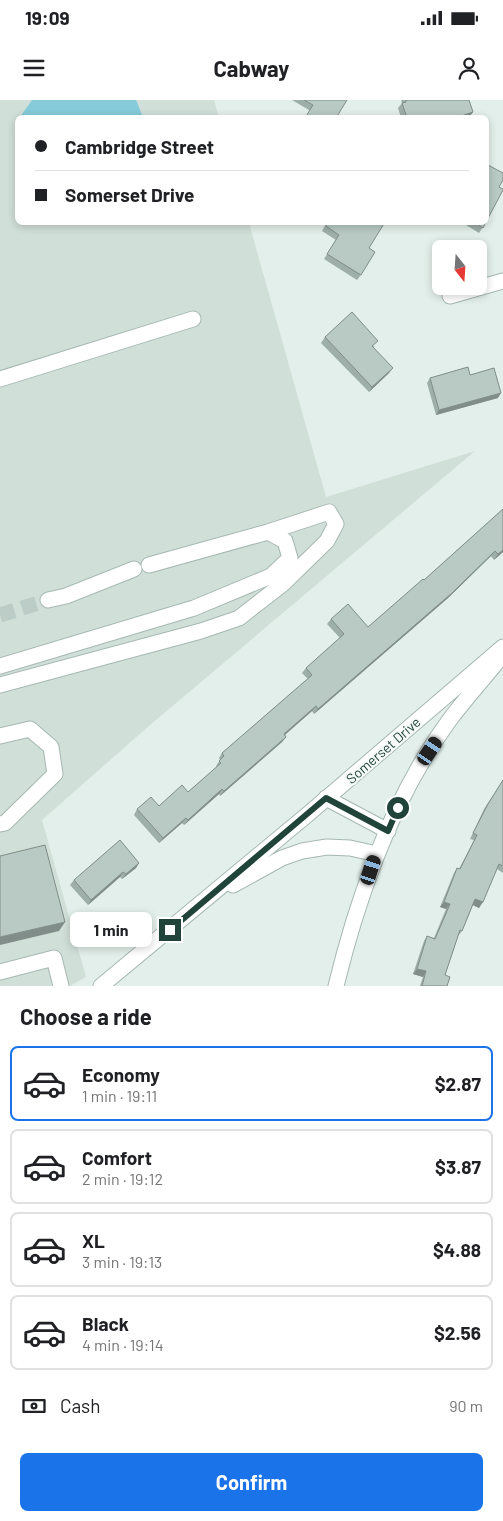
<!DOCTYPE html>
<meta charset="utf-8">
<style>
:root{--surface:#fff;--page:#f2f2f2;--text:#202124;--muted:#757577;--line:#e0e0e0;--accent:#1a73e8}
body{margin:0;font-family:Barlow,sans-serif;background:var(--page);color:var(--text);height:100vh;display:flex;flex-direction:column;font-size:19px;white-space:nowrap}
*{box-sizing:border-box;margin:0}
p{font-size:16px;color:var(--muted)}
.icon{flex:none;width:28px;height:28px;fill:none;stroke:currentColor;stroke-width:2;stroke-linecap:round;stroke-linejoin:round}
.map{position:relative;height:886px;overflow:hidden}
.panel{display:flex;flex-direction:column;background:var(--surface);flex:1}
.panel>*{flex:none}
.guide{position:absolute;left:15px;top:15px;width:474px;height:110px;border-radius:8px;box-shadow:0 2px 8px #0003;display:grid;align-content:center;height:110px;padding:0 20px;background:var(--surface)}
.needle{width:32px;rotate:163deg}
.fabs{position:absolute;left:432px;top:140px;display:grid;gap:10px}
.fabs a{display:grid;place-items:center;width:55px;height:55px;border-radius:8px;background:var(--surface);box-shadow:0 2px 8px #0003;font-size:25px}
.end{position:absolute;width:22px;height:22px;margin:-11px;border:6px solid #20433a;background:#fff;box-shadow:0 0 0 2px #fff}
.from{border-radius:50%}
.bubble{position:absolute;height:35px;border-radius:8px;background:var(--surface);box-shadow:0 2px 8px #0003;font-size:16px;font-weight:700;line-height:35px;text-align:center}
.car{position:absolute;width:15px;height:30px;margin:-15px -8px;border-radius:6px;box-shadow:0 0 4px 1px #0007;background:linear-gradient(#222 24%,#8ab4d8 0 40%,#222 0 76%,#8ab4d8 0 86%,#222 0)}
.guide b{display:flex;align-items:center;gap:18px;height:48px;font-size:19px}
.guide b+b{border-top:1px solid var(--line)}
.guide i{width:12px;height:12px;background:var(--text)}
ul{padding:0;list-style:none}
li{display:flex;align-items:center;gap:15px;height:75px;margin:0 10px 8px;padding:0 10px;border:2px solid var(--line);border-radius:8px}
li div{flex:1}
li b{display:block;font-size:19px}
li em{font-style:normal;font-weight:700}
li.current{border-color:var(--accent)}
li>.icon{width:45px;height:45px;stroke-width:1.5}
h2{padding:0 20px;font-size:22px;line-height:60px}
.pay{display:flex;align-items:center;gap:12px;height:55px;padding:0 20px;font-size:19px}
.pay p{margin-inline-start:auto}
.button{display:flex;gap:10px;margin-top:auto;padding:10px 20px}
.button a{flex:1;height:58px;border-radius:8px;background:var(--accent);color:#fff;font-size:20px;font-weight:700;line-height:58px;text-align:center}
.status{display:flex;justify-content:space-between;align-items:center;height:35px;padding:0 25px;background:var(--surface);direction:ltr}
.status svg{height:14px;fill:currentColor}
header{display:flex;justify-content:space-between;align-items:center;height:65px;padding:0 20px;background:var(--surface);font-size:22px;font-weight:700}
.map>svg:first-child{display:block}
</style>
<div class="status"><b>19:09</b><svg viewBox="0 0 49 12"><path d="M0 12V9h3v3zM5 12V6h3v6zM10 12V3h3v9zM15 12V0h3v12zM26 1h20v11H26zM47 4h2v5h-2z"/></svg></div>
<header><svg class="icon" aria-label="menu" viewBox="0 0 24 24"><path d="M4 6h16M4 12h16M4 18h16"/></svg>Cabway<svg class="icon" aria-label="person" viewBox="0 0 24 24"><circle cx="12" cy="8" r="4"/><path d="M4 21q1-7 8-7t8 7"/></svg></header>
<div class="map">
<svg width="503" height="886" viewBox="0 0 503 886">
<rect width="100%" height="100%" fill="#e3efea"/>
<path fill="#d1dfd9" d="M0,0H214L219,17L18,18V122L249,123L326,397L475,351L150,625L42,720L86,877L70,886H0Z"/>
<path fill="#85cbda" d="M32,0H136L143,17H20Z"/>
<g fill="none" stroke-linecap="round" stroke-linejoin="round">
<path stroke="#bccdc7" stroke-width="15" stroke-dasharray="15 8" stroke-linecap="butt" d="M0,515L48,500"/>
<g stroke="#a5b8b2" stroke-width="17">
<path id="minor" d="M450,196L503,181
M0,279L193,219
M48,500L66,496L134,469
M0,566L194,508L271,476L290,458L285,441L268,432
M0,585L201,531L239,518L284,483L327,441L336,424L329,412L268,432L149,465
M0,636L30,629L51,647L55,674L5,723L0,724
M326,698L388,731
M233,785L282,758L302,751L327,747L350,748L377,754
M0,872L54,858L61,886
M101,886L307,715L503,547
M336,886C359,792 393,696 451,618C467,597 485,577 502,556"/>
</g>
<use href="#minor" stroke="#fff" stroke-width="15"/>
</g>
<path fill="#9eaea8" d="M292,0H347L309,10Z
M401,0H469L473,12L469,17L468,18H401L398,8L402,3Z
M327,122L369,148L361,175L357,180L324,159L336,140L322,131Z
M461,122H486L479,133Z
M325,237L375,246L373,247L389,273L369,292L321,243Z
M470,275L498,298L436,315L427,283L430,278Z
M503,409V452L494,460L491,456L448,498L314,614L312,611L285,635L286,637L282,642L220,696L219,694L184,725L182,723L159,743L134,715L137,709L159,706L188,692L217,667L216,666L220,660L219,658L222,653L308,579L302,573L306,568L340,538L327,524L331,519L368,527L424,480Z
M503,680V773L497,769L479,808L473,805L462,831L458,836L445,875L447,886H420L423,877L413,874L424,841L427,836L434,838L446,809L440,807L454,773L457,768L459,769L474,740L470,739L484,709Z
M139,763L136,768L122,779L120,777L88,805L70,785L74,780Z"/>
<path fill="#818d88" d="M473,12L469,17L456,18Z
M393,268L389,273L369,292L372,287Z
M501,293L498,298L436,315L439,310Z
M503,450V452L494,460L498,454Z
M495,451L491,456L448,498L314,614L318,609Z
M316,606L312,611L280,639L284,634Z
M286,637L282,642L220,696L224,691Z
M222,689L219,694L184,725L188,720Z
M186,718L182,723L159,743L163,738Z
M139,763L136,768L122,779L126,774Z
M123,772L120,777L88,805L91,800Z
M475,799L483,802L479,808L471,804Z
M444,802L450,804L446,809L440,807Z
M65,822L59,831L0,845V837Z
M417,869L426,871L423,877L413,874Z"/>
<path fill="#b8cac3" stroke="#818d88" d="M304,0H347L336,18H305L313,5Z
M406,0H469L473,12L456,18H407L402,3L406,2Z
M486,64L503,73V80L499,87L503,89V90L486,122Z
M328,122H385L369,148L375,152L361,175L327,154L339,135L326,126Z
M474,122H486L483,128Z
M352,212L378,241L372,246L393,268L372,287L325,237Z
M468,267L470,275L494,268L501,293L439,310L430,278Z
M503,409V450L498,454L495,451L452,493L318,609L316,606L284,634L286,637L224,691L222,689L188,720L186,718L163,738L137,709L151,697L159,706L182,685L188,692L221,663L219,661L224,656L222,653L312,575L306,568L344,534L331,519L348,504L368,527L423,479L424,480Z
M503,680V766L499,764L483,802L475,799L462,831L460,830L445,875L450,877L447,886H422L426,871L417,869L427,836L435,839L450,804L444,802L457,768L460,769L477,735L473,733L488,704Z
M120,740L139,763L126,774L123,772L91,800L74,780Z
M45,745L65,822L0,837V756Z"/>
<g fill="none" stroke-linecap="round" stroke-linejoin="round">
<path stroke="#20433a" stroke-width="6" d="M170,830L326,698L388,731L398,708"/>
</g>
<g text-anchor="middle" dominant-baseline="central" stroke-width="4" stroke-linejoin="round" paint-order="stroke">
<g font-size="14" fill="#20433a" stroke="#f5faf8">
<text transform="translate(383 650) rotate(-41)">Somerset Drive</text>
</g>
</g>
</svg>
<div class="fabs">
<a><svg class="needle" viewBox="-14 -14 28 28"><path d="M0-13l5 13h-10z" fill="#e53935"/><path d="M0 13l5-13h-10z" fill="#757577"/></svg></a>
</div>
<i class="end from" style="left:398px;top:708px"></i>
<i class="end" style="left:170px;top:830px"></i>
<div class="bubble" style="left:70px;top:812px;width:82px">1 min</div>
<i class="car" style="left:430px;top:651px;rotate:34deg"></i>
<i class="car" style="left:371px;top:770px;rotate:18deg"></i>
<div class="guide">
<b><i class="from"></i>Cambridge Street</b>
<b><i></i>Somerset Drive</b>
</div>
</div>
<section class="panel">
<h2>Choose a ride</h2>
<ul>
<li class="current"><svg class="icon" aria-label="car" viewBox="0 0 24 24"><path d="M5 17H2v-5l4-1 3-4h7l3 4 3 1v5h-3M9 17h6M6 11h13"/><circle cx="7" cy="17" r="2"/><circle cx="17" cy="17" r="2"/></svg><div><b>Economy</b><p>1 min · 19:11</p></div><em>$2.87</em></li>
<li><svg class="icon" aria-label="car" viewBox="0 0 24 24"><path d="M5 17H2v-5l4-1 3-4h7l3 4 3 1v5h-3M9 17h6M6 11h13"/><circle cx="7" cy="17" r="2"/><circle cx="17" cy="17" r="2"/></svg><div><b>Comfort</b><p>2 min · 19:12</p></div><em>$3.87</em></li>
<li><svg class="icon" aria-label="car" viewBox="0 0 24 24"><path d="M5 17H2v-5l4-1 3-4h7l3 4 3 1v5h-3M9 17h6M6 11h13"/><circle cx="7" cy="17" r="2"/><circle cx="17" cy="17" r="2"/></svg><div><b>XL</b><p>3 min · 19:13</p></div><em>$4.88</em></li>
<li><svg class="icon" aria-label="car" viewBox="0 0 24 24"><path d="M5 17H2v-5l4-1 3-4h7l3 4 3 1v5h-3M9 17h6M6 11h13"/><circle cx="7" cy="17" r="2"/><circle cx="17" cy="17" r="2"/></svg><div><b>Black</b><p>4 min · 19:14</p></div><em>$2.56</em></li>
</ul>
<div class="pay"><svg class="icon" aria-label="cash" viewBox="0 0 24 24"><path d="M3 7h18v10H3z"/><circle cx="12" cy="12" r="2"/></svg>Cash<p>90 m</p></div>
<div class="button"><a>Confirm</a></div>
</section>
